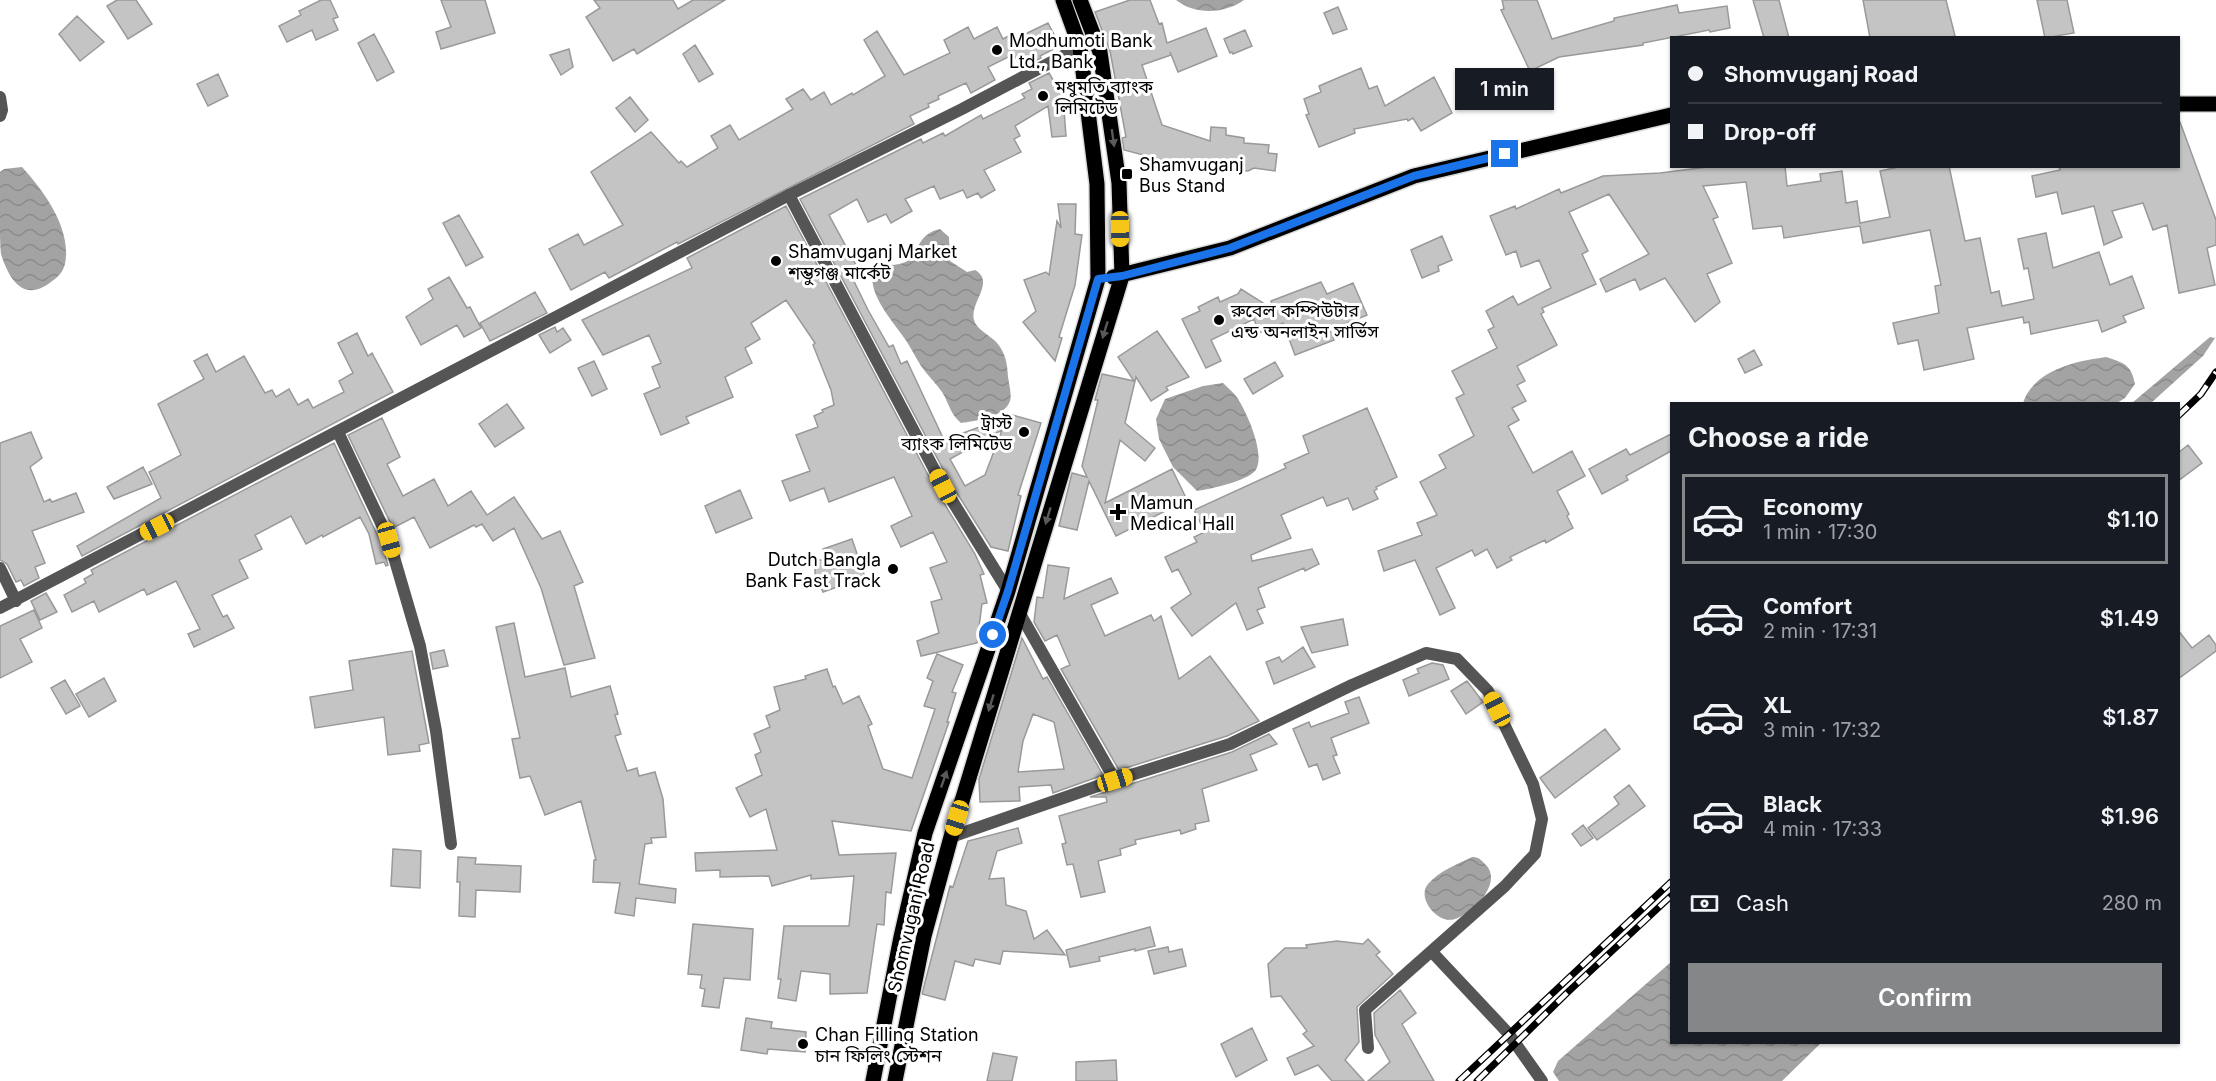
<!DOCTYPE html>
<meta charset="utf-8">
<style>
:root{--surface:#171b24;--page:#242831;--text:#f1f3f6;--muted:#9ea1a6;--line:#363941;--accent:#858687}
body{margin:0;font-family:Inter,"Noto Sans Bengali",sans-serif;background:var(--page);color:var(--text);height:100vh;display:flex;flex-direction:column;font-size:22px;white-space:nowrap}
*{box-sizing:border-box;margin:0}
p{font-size:20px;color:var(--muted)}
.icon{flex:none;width:33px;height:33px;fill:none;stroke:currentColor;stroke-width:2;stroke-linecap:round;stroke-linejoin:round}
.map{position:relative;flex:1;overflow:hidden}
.panel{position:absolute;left:1670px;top:402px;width:510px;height:642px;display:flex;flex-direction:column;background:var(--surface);border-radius:0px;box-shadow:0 2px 4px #0004}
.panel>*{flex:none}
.hud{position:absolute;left:1670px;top:36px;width:510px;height:132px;border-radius:0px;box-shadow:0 2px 4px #0004;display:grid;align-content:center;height:132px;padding:0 18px;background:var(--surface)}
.end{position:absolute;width:27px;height:27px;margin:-14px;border:8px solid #1a73e8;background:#fff;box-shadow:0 0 0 3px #fff}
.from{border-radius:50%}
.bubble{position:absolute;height:42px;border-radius:0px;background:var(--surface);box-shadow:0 2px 4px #0004;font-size:20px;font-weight:600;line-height:42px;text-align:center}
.car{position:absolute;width:18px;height:36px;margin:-18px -9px;border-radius:8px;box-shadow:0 0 4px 2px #0007;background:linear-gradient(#f5c518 24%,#345 0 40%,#f5c518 0 76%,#345 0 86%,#f5c518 0)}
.hud b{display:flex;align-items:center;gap:21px;height:57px;font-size:22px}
.hud b+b{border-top:2px solid var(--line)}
.hud i{width:15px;height:15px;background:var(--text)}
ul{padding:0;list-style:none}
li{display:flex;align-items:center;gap:18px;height:90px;margin:0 12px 9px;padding:0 6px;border:3px solid transparent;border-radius:0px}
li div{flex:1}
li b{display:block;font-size:22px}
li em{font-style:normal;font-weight:600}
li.current{border-color:var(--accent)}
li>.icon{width:54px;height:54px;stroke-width:1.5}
h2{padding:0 18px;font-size:27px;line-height:72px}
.pay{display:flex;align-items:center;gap:15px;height:66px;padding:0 18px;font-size:22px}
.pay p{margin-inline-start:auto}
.cta{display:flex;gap:12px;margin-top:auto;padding:12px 18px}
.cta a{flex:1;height:69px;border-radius:0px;background:var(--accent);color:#fff;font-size:24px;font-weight:600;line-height:69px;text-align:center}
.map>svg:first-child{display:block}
</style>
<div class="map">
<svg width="2216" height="1081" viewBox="0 0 2216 1081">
<defs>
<pattern id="water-waves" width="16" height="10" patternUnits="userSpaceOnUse" patternTransform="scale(1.5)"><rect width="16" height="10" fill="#a3a3a3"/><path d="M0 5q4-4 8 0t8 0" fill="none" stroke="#8b8b8b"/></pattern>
</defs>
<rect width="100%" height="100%" fill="#fff"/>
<path fill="url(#water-waves)" d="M1176,0H1244C1225,14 1195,15 1176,0Z
M22,167C44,191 72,229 65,264C63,272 58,277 51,282C24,303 9,280 1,254C0,246 0,235 0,227C0,209 0,190 0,172L4,169Z
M940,229L949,237L950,261L967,272L975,270C996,282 969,303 974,320C976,329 991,336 997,343C1006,354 1007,363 1008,377C1009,384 1012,395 1010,401C1005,417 975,421 961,423C950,414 949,403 942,392C936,383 927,375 921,366C916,358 912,350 907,342C894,322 860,288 877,264C930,271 905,237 940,229Z
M2210,337L2215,338L2203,356L2151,403H2132Z
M2106,357C2124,363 2131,364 2135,384L2125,398L2117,403H2023C2034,370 2076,361 2106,357Z
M1223,383C1227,387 1232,391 1236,396C1246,410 1267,456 1255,471C1246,481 1211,489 1197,491L1173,467L1159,439L1156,419L1165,399L1203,386Z
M1472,857C1478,857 1480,859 1484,863C1505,881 1474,913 1455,919C1438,925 1416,898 1428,884C1439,871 1458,864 1472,857Z
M1671,962V1042L1821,1043L1782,1081H1559L1553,1072L1558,1061Z"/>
<path fill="#c4c4c4" stroke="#999" stroke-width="1.5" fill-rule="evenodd" d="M117,0H136L152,24L128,39L107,6Z
M321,0H330L338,17L333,19L338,30L316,40L312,30L287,42L279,26L301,15L299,11Z
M441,0H485L495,33L441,49L436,32L451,27Z
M594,0H673L678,9L693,0H725L637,54L634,49L613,61L586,17L600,8Z
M1130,0H1150L1159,24L1162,23L1167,43L1206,28L1217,56L1178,72L1170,52L1171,55L1142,65L1162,125L1210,141L1211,127L1226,128V135L1244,138V143L1269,145L1268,153L1277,154L1275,171L1254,168L1248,171L1205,169V171L1124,150L1122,138L1126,137L1110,51L1095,12Z
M1502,0H1537L1552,39L1614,21V18L1677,5L1679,13L1727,6L1730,28L1710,32L1709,30L1643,43V45L1559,57L1530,71L1501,10L1504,9Z
M1753,0H1779L1789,38H1764Z
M1863,0H1946L1955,36L1947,38H1870Z
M2037,0H2067L2074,33L2045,38Z
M1338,7L1347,29L1333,34L1324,13Z
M77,16L104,42L80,61L59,34Z
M1048,23L1060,46L1040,56L1041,58L1021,68L1014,54L988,67L995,80L971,93L966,83L938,96L939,99L928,104L929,107L910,116L914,124L678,244L677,242L609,278L605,272L571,290L549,249L578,234L584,245L623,225L591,172L651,132L679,163L681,161L687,167L718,148L711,136L730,125L739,140L793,109L786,99L803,89L811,100L824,92L831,105L852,93L853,95L885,76L864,40L877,31L904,75L950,53L944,40L968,27L974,39L997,27L1003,39L1014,33L1017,38Z
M1245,30L1252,46L1233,54L1232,52L1230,53L1224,39Z
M374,34L394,72L377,81L358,43Z
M695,45L713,74L699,82L683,54Z
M569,49L573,67L561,75L550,55Z
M1361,68L1369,89L1377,86L1385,106L1434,77L1452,113L1421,131L1413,118L1408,121L1407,119L1354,129L1355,133L1319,147L1306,115L1309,114L1304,99L1321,92L1319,86Z
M1049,73L1063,97L1066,136L1052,137L1048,106L1015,126L1020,136L1014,139L1021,152L984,170L995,190L981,198L978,193L967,198L963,190L940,199L934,186L905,199L912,211L891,223L886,214L868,222L857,199L829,215L856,265L848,269L868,310L889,347L893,345L901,364L907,361L944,440L1007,417L1009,414L1041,423L1018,495L1021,496L1008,551L991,547L950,482L800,199L921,139L923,143L943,133L945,136L981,115L983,119L1025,98L1022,94L1032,89L1029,83ZM1002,430L985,475L965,486L950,459Z
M218,74L228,96L208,106L197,84Z
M630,97L648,120L635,132L616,108Z
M2180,122L2216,220V245L2207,248L2215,285L2179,293L2167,225L2153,230L2143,203L2112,211L2122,237L2104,245L2094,206L2062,214L2057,192L2036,197L2032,176L2060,170L2059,166H2178V123Z
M1715,166H1785L1787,186L1821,181L1820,174L1842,171L1846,203L1857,201L1860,223L1890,217L1880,171L1903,166H1949L1965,241L1980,238L1991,293L1999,291L2002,306L2034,299L2028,268L2024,269L2018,239L2046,233L2053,268L2099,252L2110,285L2132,276L2144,308L2123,316L2126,322L2102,332L2098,320L2031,334L2029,322L2024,323L2023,317L1967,328L1974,359L1924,370L1918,340L1898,344L1893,323L1939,313L1935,286L1941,285L1930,230L1863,243L1860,226L1784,238L1782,226L1753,229L1746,182L1703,186L1718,217L1713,219L1732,263L1707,274L1720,302L1695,322L1665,278L1640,290L1635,279L1606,292L1600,279L1649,254L1609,194L1569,212L1588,251L1582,254L1596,284L1542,308L1544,312L1541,314L1557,345L1517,366L1525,381L1517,385L1526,401L1512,408L1519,420L1508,426L1533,473L1572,451L1585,476L1557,491L1569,514L1567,516L1573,528L1546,543L1545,540L1510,557L1512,560L1497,568L1487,549L1475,556L1472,550L1436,568L1455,608L1440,615L1415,560L1384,571L1378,551L1422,535L1417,523L1437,515L1420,482L1446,468L1439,455L1474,436L1456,398L1464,394L1452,371L1497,348L1488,330L1494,327L1486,311L1513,296L1518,305L1551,288L1539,260L1521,267L1516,251L1506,255L1490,216L1515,206L1516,209L1559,189L1561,193L1603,176L1660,173Z
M1058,204H1076L1075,234L1082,235L1075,285L1059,337L1062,338L1055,361L1023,322L1036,311L1024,280L1046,272L1049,275L1057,221L1061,228Z
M786,206L936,490L975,554L984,574L980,575L987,603L982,604L977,643L921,656L917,641L939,633L931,602L942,599L930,568L947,562L933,532L901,547L891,526L912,516L894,477L829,502L824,488L790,501L782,481L810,471L796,435L818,427L814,416L823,412L822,410L834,405L831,390L813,345L815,343L786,300L751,323L760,339L745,348L752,363L725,377L733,397L686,417L689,423L661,435L644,394L660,387L652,367L661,363L649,335L603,355L582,320L692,268L687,258Z
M459,215L483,257L466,266L443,223Z
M1442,236L1452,260L1438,266L1439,271L1422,278L1411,250Z
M449,277L467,308L470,307L481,328L464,337L457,325L421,345L406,317L433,299L428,289Z
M1321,282L1327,294L1353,283L1367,315L1330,330L1334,340L1295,355L1283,323L1259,333L1254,319L1211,340L1221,361L1206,368L1182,319L1200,311L1198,307L1218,297L1220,302L1238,294L1241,289L1274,310L1271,301Z
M535,292L547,313L490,341L480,323Z
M555,327L557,332L563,328L571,340L550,353L539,335Z
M1157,331L1189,377L1166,387L1168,390L1151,401L1136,377L1125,423L1155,448L1145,461L1120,440L1105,503L1172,469L1187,500L1116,536L1089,481L1077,530L1059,526L1072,473L1087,477L1082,466L1098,400H1095L1102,374L1134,381L1118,357Z
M357,333L368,356L372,353L393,392L82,556L77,546L161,498L149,472L181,455L158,404L204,379L194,361L207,354L216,372L244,356L265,393L272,390L276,397L289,389L298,405L308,399L313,408L344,392L339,381L353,373L338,343Z
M1754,350L1762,365L1745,373L1738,359Z
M594,361L607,389L592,396L578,368Z
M1275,362L1283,376L1253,394L1244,379Z
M507,404L524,428L495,447L479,424Z
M1367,408L1397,477L1376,487L1377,489L1374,491L1378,499L1353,510L1348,498L1327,506L1323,497L1281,515L1291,538L1251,555L1252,561L1312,549L1319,564L1305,571L1304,568L1258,588L1265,607L1257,610L1263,623L1247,630L1236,603L1192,636L1171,608L1191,594L1178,569L1172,572L1165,557L1197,542L1194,537L1205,532L1194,510L1286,468L1284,464L1309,453L1303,436Z
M382,418L400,457L387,464L403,496L434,479L448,506L471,491L487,515L514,497L542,539L560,531L583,582L574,586L595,658L564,665L541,588L514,528L493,541L482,524L476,527L474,525L430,548L414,517L393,528L348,435Z
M31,432L42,458L30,467L44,502L50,499L52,502L76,493L84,512L32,531L45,563L35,567L39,578L24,586L21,580L16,582L7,564L0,560V443Z
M1671,434V451L1626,476L1628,480L1602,494L1589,469L1626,449L1630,455Z
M334,443L381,543L388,565L386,566L384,562L376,564L369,534L360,517L323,537L322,535L306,544L291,516L255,535L262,549L239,560L248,578L212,595L223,617L227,615L234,628L194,647L188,634L200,629L176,581L147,595L144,589L99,612L94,601L72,612L64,595L86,583L84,579L93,574L91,570Z
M2188,445L2202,463L2178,481V453Z
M143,467L152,484L114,499L107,487Z
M740,490L752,518L716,533L705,506Z
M852,539L865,577L823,592L815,573V560H826L823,549Z
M1048,565L1069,568L1064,599L1111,578L1118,593L1091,605L1105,636L1151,615L1154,621L1161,616L1179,679L1210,656L1259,721L1227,736L1119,770L1061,669L1070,665L1057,635L1045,641L1034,622L1037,597L1043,598Z
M46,593L57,612L40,620L31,601Z
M34,610L42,628L20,639L32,662L0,678V626Z
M1343,619L1348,645L1312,653L1301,627Z
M514,623L525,677L565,668L571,697L610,686L618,714L615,715L621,734L615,736L627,771L637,768L639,776L655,772L663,799L666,837L651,838L652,843L645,844L639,884L676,889L675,903L636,898L634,916L615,913L620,883L593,882L594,860H596L581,801L545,815L530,776L520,778L512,739L520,738L496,627Z
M2178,630L2192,648L2209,635L2216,645V651L2178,679Z
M1022,638L1043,679L1047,677L1103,775L1053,793L1051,785L1019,787L1020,801L980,802L979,779ZM1033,714L1054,722L1064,769L1018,772L1023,741Z
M1303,647L1315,667L1274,684L1266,662L1279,657L1282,662Z
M444,650L448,666L433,669L430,653Z
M412,651L429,743L419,745L420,751L388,755L384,717L315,728L310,697L353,690L349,661Z
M937,654L963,665L952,692L956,693L947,722H949L911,831L832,821L839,855L896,853L891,893L886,892L884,925L877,924L867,993L830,994V974L801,971L796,1001L778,998L781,979H778L784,926H849L854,876L811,879V875L772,886L769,876L720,877V870L696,871L695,853L777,850L766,809L750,817L736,788L762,775L755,755L761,752L754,734L770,727L766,716L780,710L774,687L806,679L805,676L827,669L833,687L835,686L843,704L859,696L872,724L868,726L883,769L912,778L935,709L924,706L933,681L927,678Z
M1432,663L1443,665L1449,679L1409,696L1403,680L1419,673L1417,669Z
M104,678L116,701L89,717L76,694Z
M65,680L80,706L66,714L51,688Z
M1467,681L1483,702L1466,714L1451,691Z
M1359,697L1369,723L1331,738L1337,755L1333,756L1340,773L1323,780L1317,764L1309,767L1293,729L1309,722L1311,727L1349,713L1345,702Z
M1605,729L1620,749L1555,798L1540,778Z
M1269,734L1277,744L1250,755L1257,770L1202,789L1209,821L1195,824L1196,829L1181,834L1180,830L1135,840L1136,844L1120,849L1121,855L1098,861L1105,892L1081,897L1073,864L1067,865L1062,844L1066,843L1059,816L1107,802L1106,797H1090L1232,752Z
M1629,785L1645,806L1597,840L1588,828L1619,804L1614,797Z
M1583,825L1593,838L1581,846L1572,834Z
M1018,828L1022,843L997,851L989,879L1004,878L1006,905L1026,911L1034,939L1047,930L1065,955L1003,951L1000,964L975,959L973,966L955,961L945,1000L922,994L950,886L953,887L968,841Z
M393,849L421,851L420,888L391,886Z
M458,857L476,858L475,864L521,866L520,892L476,890L475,917L459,916L460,882H457Z
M693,924L753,929L750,980L724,978L719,1008L702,1006L705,989L700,988L702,975L688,974Z
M1150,927L1155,946L1135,951V949L1099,957L1100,961L1070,967L1066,950Z
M1368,939L1380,952L1376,955L1393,974L1357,1007L1359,1042L1345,1060L1364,1081H1332L1318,1065L1295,1075L1287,1058L1314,1046L1303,1034L1307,1031L1281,996L1271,997L1268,964L1285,948H1307L1306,945L1337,941L1363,944Z
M1168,947L1169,952L1182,949L1186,966L1154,974L1148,951Z
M1400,990L1416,1013L1402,1024L1434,1081H1368L1390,1062L1375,1035L1374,1013Z
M746,1018L772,1022L771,1028L806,1032L805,1052L768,1049L767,1054L741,1050Z
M1252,1028L1267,1060L1236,1077L1221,1044Z
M993,1053L1017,1057L1012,1081H987Z
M1116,1060L1117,1081H1076V1062Z"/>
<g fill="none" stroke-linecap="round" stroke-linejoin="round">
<g stroke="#dbdbdb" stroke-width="18">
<path id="primary" d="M2178,104H2216
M1113,277L1230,248L1414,176L1671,115
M873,1081L901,937L925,833L1008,591L1098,279L1097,184L1080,47L1063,0
M895,1081L924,936L951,837L1122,276L1119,183L1100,52L1080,0"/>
</g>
<path stroke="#555" stroke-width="12" d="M0,97L2,110L0,116
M789,195L943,486L1008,591
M338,432L389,540L420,646L436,731L451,844
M1019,612L1115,780
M951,837L1115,780L1230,744L1352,685L1426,653L1457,659L1488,691L1533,784L1542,819L1535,854L1505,886L1365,1010L1368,1048
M1432,952L1508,1033L1542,1081"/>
<path stroke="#555" stroke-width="12" d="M0,568L16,601
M0,608L789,195L962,109L1080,47"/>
<use href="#primary" stroke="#000" stroke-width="15"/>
<g stroke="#000" stroke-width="7">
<path id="rail" d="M2178,416L2201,394L2216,372
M1459,1081L1671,882
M1477,1081L1569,991L1671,896"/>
</g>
<use href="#rail" stroke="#fff" stroke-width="4.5" stroke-dasharray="14" stroke-linecap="butt"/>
</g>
<defs><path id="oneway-solid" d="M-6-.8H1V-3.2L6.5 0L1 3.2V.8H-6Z" transform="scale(1.5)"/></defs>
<g fill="#595959">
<use href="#oneway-solid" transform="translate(1113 138) rotate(82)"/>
<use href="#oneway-solid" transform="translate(1105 330) rotate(107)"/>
<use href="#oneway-solid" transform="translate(1048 516) rotate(107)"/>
<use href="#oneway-solid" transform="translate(991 703) rotate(107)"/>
<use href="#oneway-solid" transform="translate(944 779) rotate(-71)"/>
</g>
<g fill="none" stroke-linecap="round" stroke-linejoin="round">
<path stroke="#1a73e8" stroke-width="8" d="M993,635L1008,591L1098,279L1122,276L1230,248L1414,176L1505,154"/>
</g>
<g fill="#000" stroke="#fff" stroke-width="2">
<circle cx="997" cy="50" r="6"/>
<circle cx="1043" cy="96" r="6"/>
<rect x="1121" y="168" width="12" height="12" rx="3"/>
<circle cx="776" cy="261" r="6"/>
<circle cx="1219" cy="320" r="6"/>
<circle cx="1024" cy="432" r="6"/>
<path d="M1115 503h6v6h6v6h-6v6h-6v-6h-6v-6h6z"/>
<circle cx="893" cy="569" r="6"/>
<circle cx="803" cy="1044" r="6"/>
</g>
<g text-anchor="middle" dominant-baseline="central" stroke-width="6" stroke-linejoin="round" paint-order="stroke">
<g font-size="18" fill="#000" stroke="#fff" text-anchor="start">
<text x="1009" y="40">Modhumoti Bank<tspan x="1009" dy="21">Ltd., Bank</tspan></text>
<text x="1055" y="86">মধুমতি ব্যাংক<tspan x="1055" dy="21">লিমিটেড</tspan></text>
<text x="1139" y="164">Shamvuganj<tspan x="1139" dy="21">Bus Stand</tspan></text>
<text x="788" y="251">Shamvuganj Market<tspan x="788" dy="21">শম্ভুগঞ্জ মার্কেট</tspan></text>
<text x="1231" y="310">রুবেল কম্পিউটার<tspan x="1231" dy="21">এন্ড অনলাইন সার্ভিস</tspan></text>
<text x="1012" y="422" text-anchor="end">ট্রাস্ট<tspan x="1012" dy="21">ব্যাংক লিমিটেড</tspan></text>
<text x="1130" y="502">Mamun<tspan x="1130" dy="21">Medical Hall</tspan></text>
<text x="881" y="559" text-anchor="end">Dutch Bangla<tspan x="881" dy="21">Bank Fast Track</tspan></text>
<text x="815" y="1034">Chan Filling Station<tspan x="815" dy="21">চান ফিলিং স্টেশন</tspan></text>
</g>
<g font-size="18" fill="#000" stroke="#fff">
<text transform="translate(911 917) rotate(-77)">Shomvuganj Road</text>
</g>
</g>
</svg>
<i class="end from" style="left:993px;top:635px"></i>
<i class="end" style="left:1505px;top:154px"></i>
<div class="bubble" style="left:1455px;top:68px;width:99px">1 min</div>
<i class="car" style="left:1120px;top:229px;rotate:179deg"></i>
<i class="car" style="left:943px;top:486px;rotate:332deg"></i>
<i class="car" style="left:157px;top:527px;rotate:243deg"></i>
<i class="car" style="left:389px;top:540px;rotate:164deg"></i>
<i class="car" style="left:1497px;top:709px;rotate:333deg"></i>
<i class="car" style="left:1115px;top:780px;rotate:73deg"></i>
<i class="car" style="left:957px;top:818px;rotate:197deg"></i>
<div class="hud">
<b><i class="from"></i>Shomvuganj Road</b>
<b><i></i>Drop-off</b>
</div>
<section class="panel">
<h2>Choose a ride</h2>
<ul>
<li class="current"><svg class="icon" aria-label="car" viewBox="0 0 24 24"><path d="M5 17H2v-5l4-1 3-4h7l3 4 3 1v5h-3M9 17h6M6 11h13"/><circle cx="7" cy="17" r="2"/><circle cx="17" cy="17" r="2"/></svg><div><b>Economy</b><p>1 min · 17:30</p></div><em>$1.10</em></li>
<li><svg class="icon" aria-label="car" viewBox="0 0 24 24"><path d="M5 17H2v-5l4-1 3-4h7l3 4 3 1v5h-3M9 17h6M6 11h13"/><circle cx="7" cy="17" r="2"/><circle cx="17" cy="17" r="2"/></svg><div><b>Comfort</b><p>2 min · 17:31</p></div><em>$1.49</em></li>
<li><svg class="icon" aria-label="car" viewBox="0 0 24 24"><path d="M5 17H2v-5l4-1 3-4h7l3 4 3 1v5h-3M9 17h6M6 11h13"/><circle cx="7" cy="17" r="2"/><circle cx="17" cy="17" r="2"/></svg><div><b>XL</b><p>3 min · 17:32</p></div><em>$1.87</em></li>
<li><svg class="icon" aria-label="car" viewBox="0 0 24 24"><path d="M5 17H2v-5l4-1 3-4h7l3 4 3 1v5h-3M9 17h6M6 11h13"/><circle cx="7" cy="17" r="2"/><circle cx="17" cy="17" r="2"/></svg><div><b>Black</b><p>4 min · 17:33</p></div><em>$1.96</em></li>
</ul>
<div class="pay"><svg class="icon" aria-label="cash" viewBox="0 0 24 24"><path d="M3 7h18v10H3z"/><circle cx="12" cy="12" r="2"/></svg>Cash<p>280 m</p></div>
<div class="cta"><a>Confirm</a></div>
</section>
</div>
